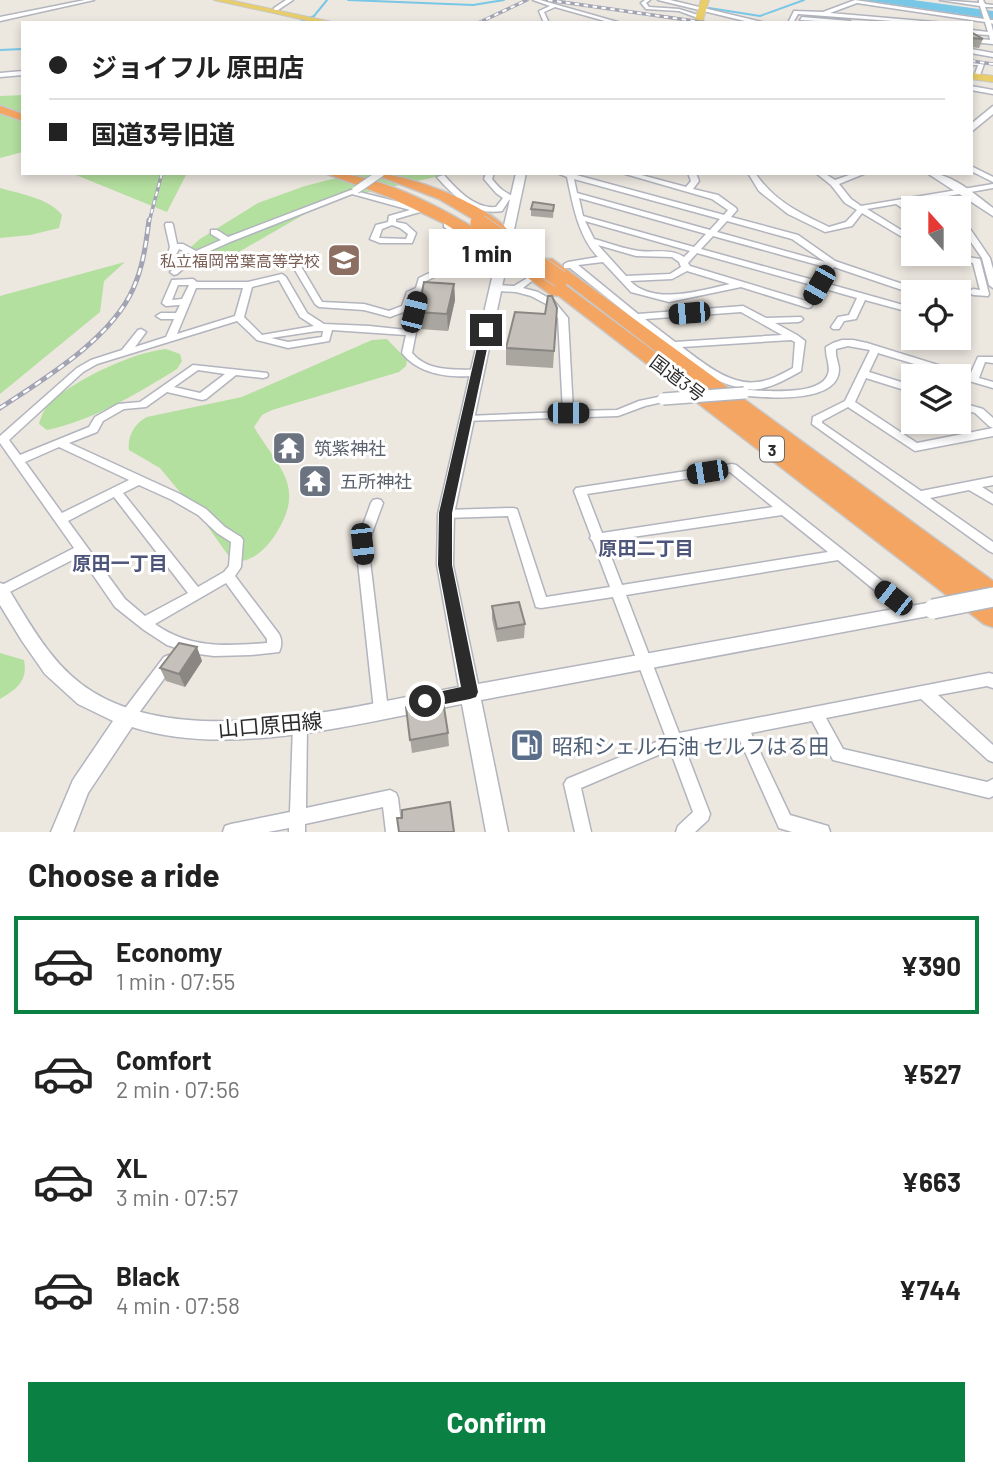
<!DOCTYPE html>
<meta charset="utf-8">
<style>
:root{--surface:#fff;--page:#f2f2f2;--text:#222;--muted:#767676;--line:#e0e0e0;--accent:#0b8043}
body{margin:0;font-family:Barlow,"Noto Sans JP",sans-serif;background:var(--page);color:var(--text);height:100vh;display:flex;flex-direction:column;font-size:26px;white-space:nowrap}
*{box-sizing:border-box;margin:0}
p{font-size:23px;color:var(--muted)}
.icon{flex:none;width:38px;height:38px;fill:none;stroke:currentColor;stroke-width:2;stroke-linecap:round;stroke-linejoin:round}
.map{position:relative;height:832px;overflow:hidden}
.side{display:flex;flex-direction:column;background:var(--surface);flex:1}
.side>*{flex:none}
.top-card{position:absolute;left:21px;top:21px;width:952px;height:154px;border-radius:0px;box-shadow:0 4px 10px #0003;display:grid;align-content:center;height:154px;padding:0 28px;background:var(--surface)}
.needle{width:46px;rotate:339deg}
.tools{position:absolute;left:901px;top:196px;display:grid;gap:14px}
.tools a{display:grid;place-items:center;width:70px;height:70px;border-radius:0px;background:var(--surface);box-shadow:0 4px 10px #0003;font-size:35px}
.end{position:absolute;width:32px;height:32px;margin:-16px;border:9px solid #2b2b2b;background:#fff;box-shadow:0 0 0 4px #fff}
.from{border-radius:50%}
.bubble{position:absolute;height:49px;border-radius:0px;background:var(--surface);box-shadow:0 4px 10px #0003;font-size:23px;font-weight:700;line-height:49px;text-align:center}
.car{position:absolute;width:21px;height:42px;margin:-21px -10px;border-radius:9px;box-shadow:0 0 5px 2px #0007;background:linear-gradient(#222 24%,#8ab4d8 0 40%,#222 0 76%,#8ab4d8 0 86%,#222 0)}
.top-card b{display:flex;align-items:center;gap:24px;height:66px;font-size:26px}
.top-card b+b{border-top:2px solid var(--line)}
.top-card i{width:18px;height:18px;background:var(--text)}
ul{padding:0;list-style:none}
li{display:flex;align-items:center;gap:21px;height:98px;margin:0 14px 10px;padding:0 14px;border:4px solid transparent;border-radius:0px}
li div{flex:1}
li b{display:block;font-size:26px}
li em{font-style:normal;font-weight:700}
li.on{border-color:var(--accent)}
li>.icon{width:63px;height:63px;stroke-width:1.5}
h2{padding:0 28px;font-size:32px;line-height:84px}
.button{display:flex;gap:14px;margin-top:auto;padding:14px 28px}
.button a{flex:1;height:80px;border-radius:0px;background:var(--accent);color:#fff;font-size:28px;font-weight:700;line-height:80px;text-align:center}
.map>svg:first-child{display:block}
</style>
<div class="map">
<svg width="993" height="832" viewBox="0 0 993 832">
<rect width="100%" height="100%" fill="#ece7df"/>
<path fill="#b3df9f" d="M23,95V152L0,158V96Z
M71,173H187L167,212Z
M356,173H453L333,200L310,211L218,264L204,267L185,260L182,255L200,239L258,203L305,186Z
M0,188C20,194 49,198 62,215L59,228L30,235L0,238Z
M125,262L104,281L100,312L0,394V296Z
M387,339L407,360L406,366L399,372L272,410L262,415L254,427C279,469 308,487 273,538C263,552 251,562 233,562L203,520L160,468L129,450C127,436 135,423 147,417L242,397L372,340Z
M166,349L180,354L182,361L177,369C136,394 94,420 47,430L39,424C41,416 45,407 52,401C79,378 131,353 166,349Z
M0,653L24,660C28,681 17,689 0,699Z"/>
<path fill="#79c7e7" d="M864,0H913L993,11V19Z"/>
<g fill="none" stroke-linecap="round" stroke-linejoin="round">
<path stroke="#79c7e7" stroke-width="2" d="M348,0L473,5L504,0
M709,8L760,16L804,0
M298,23L314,16L327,0
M0,50L23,49"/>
<g stroke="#b2b4be" stroke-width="3">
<path id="street" d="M85,0H94L0,21V17Z
M533,0H540L621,23H612L555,7L544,12L549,23H544L539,11L550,6Z
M645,0H650L646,3L649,7L679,9L701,16L698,18L679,11L646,9L641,3Z
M855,0L984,19L980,6L940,0L979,3V0H983L985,4L993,5V7H985L990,20H993V24L991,23L993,31V44L971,42V38L990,40L989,35L971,34V30L988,32L985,22L857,3L830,13L945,23H919L798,14L793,23H788L794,11L823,12Z
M802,17L850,21L852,23L800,20Z
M971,61L984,64L979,78L974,77L978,65H971Z
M971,86L993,90V94L971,90Z
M971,166L993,177V182L971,171Z
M486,173H494L492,179C500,190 505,192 516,198L509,200L502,211C475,216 453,196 437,177L444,175C457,190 475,209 496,207L503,198L496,193L484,179Z
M557,173H569L724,215L728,210L712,199L622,173H634L686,187L691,181L688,173H696L699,181L693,189L718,195L736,208L737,210L731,217L798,235L835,261L920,290L921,292H914V294L834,267L825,283L914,308V327L906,323L911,314L913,313L865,300L856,319L844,321L839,329H833L831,327L838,317L849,315L857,298L822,288L811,307L808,308L741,287L669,302L631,292L603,262L578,265L638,314L743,306L766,318L801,317L803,319L801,321L798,322L775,323L797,335L805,341L801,371C785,380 765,392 746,389C711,384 681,356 654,335C626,313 598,290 570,268H564V264L568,262L598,257C578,236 573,205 567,177ZM574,179L720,219L710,230L577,193ZM579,198L706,234L694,247L583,216ZM585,221L690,251L684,257C670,248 655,253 639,251C624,249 609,243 594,239ZM727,221L792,239L825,262L717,232ZM713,236L825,267L817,281L701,249ZM598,245L636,256L672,257L679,262L681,267L670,274L626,276ZM697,253L815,286L806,301L690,266L688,263ZM687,271L730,284C701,290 655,306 630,281L672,279ZM741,312L782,335L675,342L645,319ZM791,340L795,342L793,368C782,374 770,381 757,382C730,386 702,362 682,347Z
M748,173H755C774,201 799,213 829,227L846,222L857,210L845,203L831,185L816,173H824L835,180L855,173H866L839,184L851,199L861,206L993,184V188L937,198L950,208H941L929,199L904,203L914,210V216L896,204L867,209L914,238V244L862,213L852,226L825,232L788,214L759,191Z
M351,190L419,207L421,210L420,212L396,219V222L406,224L416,233L412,243H380L370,239L376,225L388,222L389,216L410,210L352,194L230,242L201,255L212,265V269H206L196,258L177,274L174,275L170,272L190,254L179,249L174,258H168L167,256L170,247L165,225L166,223H172L173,225L177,244H183L196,251L221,240L211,234V230H217L228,237ZM392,225L400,228L408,234L406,239L379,238L382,229Z
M959,217H962L990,258L993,269V288L989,285L982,258L959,225Z
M444,223H450L478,242L486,238L490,240L454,268L426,281L412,353C428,372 453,369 476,370L481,373L480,375C453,379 419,375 402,353L406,335L332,330L329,341L288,348L257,340L237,321L97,364L83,372L9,440L20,455L89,427L95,417L118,404L140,402L193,365L267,373L268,375L267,377L263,378L236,375L206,399L202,400L167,392L146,407L124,409L103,421L97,432L69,443L180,494L206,509L225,527L241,537L243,540L241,567L235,576L279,634C282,640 282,646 279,652L251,655L214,656L191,653L167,645L144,630L115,607L80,556L0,597V586L74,548L0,443V436L77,368L91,360L122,350L138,330L141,329L146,332L135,347L166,337L174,319H161L156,316L161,313H176L180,305L166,306L162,303L172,280L193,279L197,282H248L282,274L286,277L307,313L324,324L369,326L407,330L414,295L409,310L390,317L364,310L319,307L315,304L292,265L296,262L299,263L322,302L364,304L389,311L402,306L407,292L416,288L419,278L452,262L436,234L437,232H443L457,257L472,246L444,227ZM279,280L300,317L314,326L262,335L244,317L252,287ZM178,285H189L182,299L172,300ZM196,288H243L235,316L177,334ZM317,331H323L322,337L288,342L271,338ZM198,370L225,374L200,393L174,387ZM59,447L129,480L62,513L25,462ZM139,485L172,500L198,515L217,533L231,542L229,566L224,572L198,587L123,493ZM114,497L188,593L145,616L125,599L68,521ZM226,583L267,639V643C226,646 190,649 155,624Z
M931,254H948L980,259L989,294L988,296L973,295L969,292L973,289L980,290L973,263L935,256Z
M529,277L533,280L523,288L538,292L554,301L568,318L573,411L617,410L639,401L663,396L668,399L667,401L645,406L618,416L463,421L462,419L467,416L563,412L558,318L548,305L531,296L516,292L497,291L493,288L497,285L514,286Z
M959,308L967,314L964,323L959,326Z
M842,340H853L867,343L970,375L978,357H993V363L985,362L979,378L993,382V388L959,378V376H954L878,353L869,372L914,386V393L866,378L855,402L917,443L993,428V436L915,451L848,407L822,421V423L921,491L993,477V485L982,487L993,494V504L969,490L930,498L993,542V553L989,551L812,424L813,417L845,401L870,350L848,346L836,349C835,357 839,363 839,370C838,403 770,398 749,396L744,393L749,390C767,391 821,396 828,374C831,366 825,356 826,347L833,343Z
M959,402L983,409L993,418V428L989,426L975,413L959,408Z
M732,464L736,465L916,608L918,612L916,616L911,617L906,616L838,560L626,595L679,733L989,673L993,674V688L987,686L938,695L993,745V762L988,760L921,699L826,718L843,749L987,782L993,779V796L989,798L833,760L812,721L751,733L790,815L828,826L830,832H792L779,828L738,736L684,746L710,814L708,820L695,832H676L678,826L693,812L670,750L581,788L591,832H575L564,784L567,779L666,738L613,597L541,608L536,607L508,516L446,518L442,517L440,514L442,511L446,510L513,508L517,509L546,597L610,587L593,542L590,538L591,536L574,491L576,488ZM730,472L773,507L602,533L587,494ZM782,515L828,552L622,585L605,541Z
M377,499L381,500L383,503L368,544L388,710L386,715L381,717L376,715L374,710L356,544L371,503L373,500Z
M169,655L174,657L176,661L174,665L133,721L128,723L123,721L121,716L123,711L164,657Z
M300,718L305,720L307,725L306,808L390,790L396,793L398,798L402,832H386L383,807L305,824V832H289V828L268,832H223L225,826L231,824L290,812L293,725L295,720Z"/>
</g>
<g stroke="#b2b4be" stroke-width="3">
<path id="secondary" d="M286,0H293L278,10H274V8Z
M658,0H670L766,23H753Z
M971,49L993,53V57L971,53Z
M23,71V75L0,77V73Z
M993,106V114L971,132V124Z
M516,173H526L454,514L453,565L478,684L933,602L939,604L942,609L939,614L481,700L508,832H486L462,704C362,722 231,759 132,727L88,793L73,832H51L73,780L113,721L78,704L45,674L22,641L0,605V583L6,585C30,624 53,668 93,692C189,751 354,706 459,687L437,565L438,514Z
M927,173C952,173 974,194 993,208V216Z"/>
</g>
<g stroke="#c8c8c8" stroke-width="2">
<path id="primary" d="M214,0H229L336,23H319Z
M701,0H709L702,23H694Z
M971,73L993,76V82L971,79Z"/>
</g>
<g stroke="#c8c8c8" stroke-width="3">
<path id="highway" d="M0,106L23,114V121L0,113Z
M325,173C397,173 491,236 548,278L557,279L710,393L539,262L542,259H552L993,581V627L984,624L559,296L551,295L498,256L445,224L389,197Z
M371,173C405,173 484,203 507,229L500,233L495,232L439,199Z"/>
</g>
<use href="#street" fill="#fff" fill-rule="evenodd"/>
<use href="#secondary" fill="#fff" fill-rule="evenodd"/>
<use href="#primary" fill="#e8cd68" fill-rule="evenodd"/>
<use href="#highway" fill="#f4a562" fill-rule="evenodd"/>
<g stroke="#a2a4b4" stroke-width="3.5">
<path id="rail-far1" d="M548,0L708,23
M478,23L527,0
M971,61L993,64
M149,222L162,173"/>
</g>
<g stroke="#a2a4b4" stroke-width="5">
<path id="rail" d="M0,408C44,379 111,339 133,289C143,267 146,244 149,220"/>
</g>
<use href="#rail-far1" stroke="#fff" stroke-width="2" stroke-dasharray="4.5" stroke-linecap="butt"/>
<use href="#rail" stroke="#fff" stroke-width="2.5" stroke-dasharray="7" stroke-linecap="butt"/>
<g stroke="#b2b4be" stroke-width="9" stroke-linecap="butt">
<path id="street-bridge-far1" d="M356,190L381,173"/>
</g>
<g stroke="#b2b4be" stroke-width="14" stroke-linecap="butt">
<path id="street-bridge" d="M663,399L744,393"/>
</g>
<g stroke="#b2b4be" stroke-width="22" stroke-linecap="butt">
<path id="secondary-bridge" d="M933,609L993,597"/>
</g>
<g stroke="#c8c8c8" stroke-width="19" stroke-linecap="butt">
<path id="highway-bridge" d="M479,223L560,279"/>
</g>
<use href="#street-bridge-far1" stroke="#fff" stroke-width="7"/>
<use href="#street-bridge" stroke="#fff" stroke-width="11"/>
<use href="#secondary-bridge" stroke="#fff" stroke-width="19"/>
<use href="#highway-bridge" stroke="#f4a562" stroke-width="17"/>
</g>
<path fill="#a9a6a0" d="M971,32L983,39L979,48L971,47Z
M554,205L553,218L531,216V209Z
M454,284L455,300L448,331L419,329L418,312Z
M557,308L553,368L506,365V348L545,314Z
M492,606L525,624L524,638L497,642L492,619Z
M202,661L185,687L166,681L160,668Z
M406,707L448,733L449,746L412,753Z"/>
<path fill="#8a8782" d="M454,284L455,300L448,331L447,314Z
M197,647L202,661L185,687L179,674Z"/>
<path fill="#c5c1ba" stroke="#8a8782" stroke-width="2" d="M971,32L983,39L971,38Z
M533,202L554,205L553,211L531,209Z
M424,282L454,284L447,314L418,312Z
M548,296H552L557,308L554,351L506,348L515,312L545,314Z
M519,602L525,624L497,629L492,606Z
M179,643L197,647L179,674L160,668Z
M443,701L448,733L410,740L406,707Z
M450,802L454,832H399L397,818H402V810Z"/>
<path fill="#2b2b2b" d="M486,327L491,330L452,513V565L478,692L476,697L470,699L425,708L420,706L418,701L420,696L461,687L438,565L439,513L481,330Z"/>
<defs>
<g id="school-square" transform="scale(1.75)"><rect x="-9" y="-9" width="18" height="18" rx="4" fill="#8d6e63" stroke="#fff"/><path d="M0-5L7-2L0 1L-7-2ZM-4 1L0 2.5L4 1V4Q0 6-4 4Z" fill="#fff"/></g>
<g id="temple-square" transform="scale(1.75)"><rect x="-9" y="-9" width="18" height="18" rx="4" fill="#6b7280" stroke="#fff"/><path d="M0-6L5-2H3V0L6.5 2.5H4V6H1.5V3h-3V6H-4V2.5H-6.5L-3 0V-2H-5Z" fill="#fff"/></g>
<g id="fuel-square" transform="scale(1.75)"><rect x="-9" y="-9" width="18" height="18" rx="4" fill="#5c6f8a" stroke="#fff"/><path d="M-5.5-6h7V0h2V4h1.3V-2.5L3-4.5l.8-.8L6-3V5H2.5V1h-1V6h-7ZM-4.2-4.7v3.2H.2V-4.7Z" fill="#fff"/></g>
</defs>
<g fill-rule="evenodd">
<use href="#school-square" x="344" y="260"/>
<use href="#temple-square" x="289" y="448"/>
<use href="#temple-square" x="315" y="481"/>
<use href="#fuel-square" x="527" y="745"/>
</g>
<g text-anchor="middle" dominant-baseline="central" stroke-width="6" stroke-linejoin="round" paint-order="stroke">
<g font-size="16" fill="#785e54" stroke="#fff" text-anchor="end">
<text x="320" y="260">私立福岡常葉高等学校</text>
</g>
<rect fill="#fff" stroke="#6b6b6b" stroke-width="2" x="760" y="436.5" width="24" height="25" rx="5"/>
<g font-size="16" font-weight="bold" fill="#2b2b2b">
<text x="772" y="449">3</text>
</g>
<g font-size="18" fill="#2b2b2b" stroke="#fff">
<text transform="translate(678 378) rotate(37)">国道3号</text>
</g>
<g font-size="18" fill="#5b616d" stroke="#fff" text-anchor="start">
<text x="314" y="448">筑紫神社</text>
<text x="340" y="481">五所神社</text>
</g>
<g font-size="19" font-weight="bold" fill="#4e557a" stroke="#fff">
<text x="646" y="547">原田二丁目</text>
<text x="120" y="562">原田一丁目</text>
</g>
<g font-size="21" fill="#2b2b2b" stroke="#fff">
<text transform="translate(270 724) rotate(-5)">山口原田線</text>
</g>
<g font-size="21" fill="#4e5e75" stroke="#fff" text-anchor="start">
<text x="552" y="745">昭和シェル石油 セルフはる田</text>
</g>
</g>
</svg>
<div class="tools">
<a><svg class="needle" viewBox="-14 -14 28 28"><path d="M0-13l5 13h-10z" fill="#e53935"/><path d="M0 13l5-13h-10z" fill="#767676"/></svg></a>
<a><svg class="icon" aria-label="locate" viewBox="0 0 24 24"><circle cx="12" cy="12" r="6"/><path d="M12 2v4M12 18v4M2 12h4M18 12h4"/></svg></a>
<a><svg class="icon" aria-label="layers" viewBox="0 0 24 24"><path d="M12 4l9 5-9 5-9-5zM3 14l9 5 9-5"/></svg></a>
</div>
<i class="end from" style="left:425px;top:701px"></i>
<i class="end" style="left:486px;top:330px"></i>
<div class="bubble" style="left:429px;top:229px;width:116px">1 min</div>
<i class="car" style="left:819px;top:285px;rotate:210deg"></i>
<i class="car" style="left:414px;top:312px;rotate:14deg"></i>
<i class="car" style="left:689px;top:313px;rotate:265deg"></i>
<i class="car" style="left:568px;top:413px;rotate:90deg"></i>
<i class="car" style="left:707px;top:472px;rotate:261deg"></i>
<i class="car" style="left:362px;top:544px;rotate:174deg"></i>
<i class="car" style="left:893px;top:598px;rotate:308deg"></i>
<div class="top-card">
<b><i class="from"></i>ジョイフル 原田店</b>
<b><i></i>国道3号旧道</b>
</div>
</div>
<section class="side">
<h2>Choose a ride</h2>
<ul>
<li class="on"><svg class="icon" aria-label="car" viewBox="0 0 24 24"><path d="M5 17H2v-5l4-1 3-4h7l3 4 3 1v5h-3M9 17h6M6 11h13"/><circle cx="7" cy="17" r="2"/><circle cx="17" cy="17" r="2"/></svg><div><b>Economy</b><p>1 min · 07:55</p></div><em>¥390</em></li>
<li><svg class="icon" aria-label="car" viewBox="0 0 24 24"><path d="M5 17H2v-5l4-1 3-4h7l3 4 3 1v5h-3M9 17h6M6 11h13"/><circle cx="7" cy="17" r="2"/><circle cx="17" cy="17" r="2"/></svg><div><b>Comfort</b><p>2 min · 07:56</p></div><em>¥527</em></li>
<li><svg class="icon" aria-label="car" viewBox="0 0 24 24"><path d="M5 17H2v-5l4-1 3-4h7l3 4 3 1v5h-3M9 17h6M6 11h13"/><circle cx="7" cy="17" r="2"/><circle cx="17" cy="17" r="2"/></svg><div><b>XL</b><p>3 min · 07:57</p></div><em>¥663</em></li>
<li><svg class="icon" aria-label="car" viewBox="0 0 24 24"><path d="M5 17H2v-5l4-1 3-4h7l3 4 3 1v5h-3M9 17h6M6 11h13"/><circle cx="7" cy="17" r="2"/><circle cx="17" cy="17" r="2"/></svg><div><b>Black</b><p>4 min · 07:58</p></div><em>¥744</em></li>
</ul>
<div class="button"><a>Confirm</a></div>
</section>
